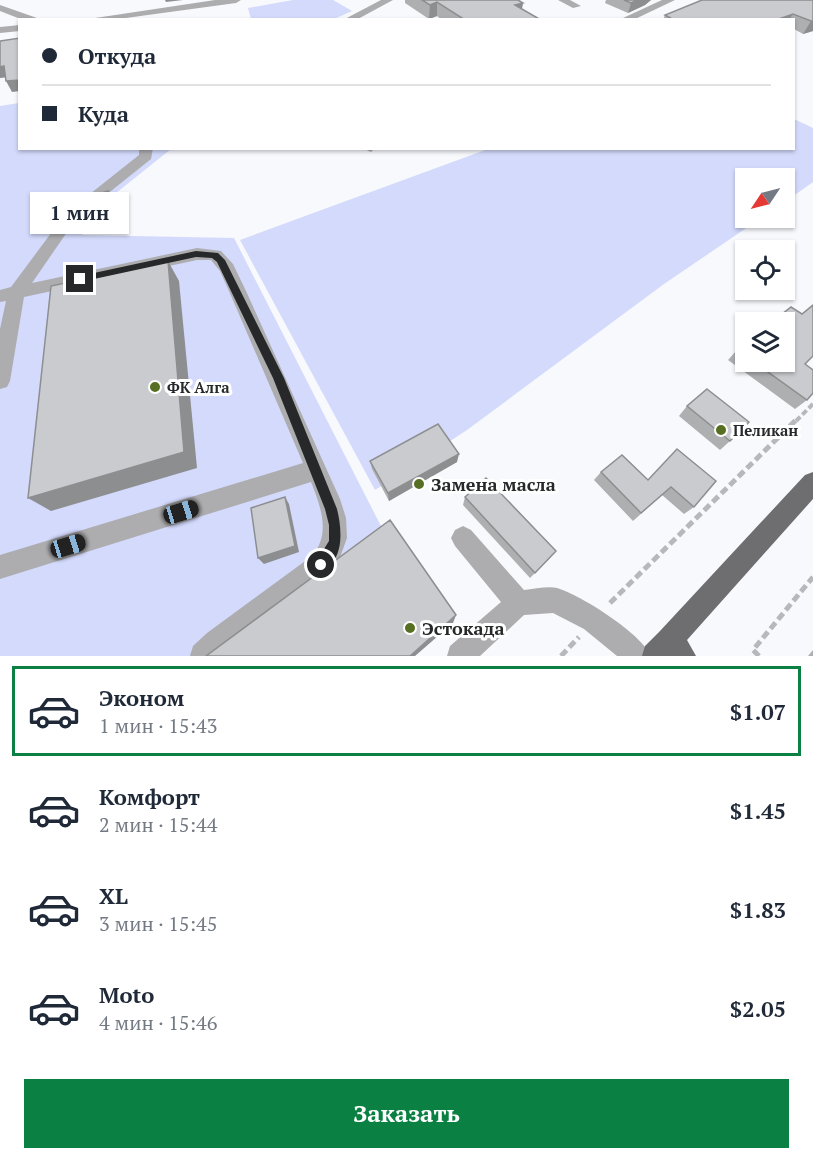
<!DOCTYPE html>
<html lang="ru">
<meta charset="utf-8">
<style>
:root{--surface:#fff;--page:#f2f2f3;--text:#1f2937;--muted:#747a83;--line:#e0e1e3;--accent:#0b8043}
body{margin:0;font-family:"PT Serif",serif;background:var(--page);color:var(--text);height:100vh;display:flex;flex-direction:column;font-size:22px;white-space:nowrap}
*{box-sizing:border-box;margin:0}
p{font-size:20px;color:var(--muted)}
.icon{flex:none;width:33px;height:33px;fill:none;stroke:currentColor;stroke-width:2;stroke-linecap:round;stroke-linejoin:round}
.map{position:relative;height:656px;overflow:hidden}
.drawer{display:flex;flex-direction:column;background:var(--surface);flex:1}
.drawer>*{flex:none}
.banner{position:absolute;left:18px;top:18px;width:777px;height:132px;border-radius:0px;box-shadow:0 2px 4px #0004;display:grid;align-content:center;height:132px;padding:0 24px;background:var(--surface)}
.needle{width:39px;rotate:235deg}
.fabs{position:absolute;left:735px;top:168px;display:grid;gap:12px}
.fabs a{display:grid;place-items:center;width:60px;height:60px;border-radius:0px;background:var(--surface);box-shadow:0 2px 4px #0004;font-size:30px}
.end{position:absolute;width:27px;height:27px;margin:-14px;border:8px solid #272829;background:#fff;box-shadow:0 0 0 3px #fff}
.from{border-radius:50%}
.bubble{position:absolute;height:42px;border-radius:0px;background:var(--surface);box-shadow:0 2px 4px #0004;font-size:20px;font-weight:700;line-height:42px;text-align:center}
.car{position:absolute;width:18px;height:36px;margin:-18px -9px;border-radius:8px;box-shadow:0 0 4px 2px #0007;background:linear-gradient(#222 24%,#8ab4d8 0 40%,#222 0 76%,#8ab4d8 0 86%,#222 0)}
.banner b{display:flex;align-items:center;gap:21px;height:57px;font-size:22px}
.banner b+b{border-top:2px solid var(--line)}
.banner i{width:15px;height:15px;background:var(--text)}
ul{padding:10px 0 0;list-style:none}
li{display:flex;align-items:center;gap:18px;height:90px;margin:0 12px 9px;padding:0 12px;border:3px solid transparent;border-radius:0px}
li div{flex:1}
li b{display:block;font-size:22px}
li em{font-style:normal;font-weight:700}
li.current{border-color:var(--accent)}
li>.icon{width:54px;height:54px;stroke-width:1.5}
.cta{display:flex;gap:12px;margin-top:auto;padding:12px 24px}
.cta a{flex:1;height:69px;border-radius:0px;background:var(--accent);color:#fff;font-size:24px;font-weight:700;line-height:69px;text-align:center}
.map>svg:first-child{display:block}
</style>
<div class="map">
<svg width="813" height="656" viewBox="0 0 813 656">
<rect width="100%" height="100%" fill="#f8f9fd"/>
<path fill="#d3dafc" d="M293,0H333L352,11L334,19H251L248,8Z
M19,103L20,148L171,149L86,217L82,235L234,238L386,536L226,656H0V106Z
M794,119L813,128V182L785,202L784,178H746V218H761L664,284L467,430L375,490L240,240L488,149L794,148Z"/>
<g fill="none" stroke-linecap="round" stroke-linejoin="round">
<path stroke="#b7b8bb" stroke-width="4" stroke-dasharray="6 3" stroke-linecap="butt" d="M796,421L813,404"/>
<path stroke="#b7b8bb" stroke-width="5" stroke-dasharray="8 4" stroke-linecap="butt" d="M610,603L797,419
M561,656L579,637
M759,656L753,650L813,577"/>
<path fill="#adadaf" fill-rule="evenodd" d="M215,0H241L236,3L111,20H82Z
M381,0H393L356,20H343Z
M558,0H570L581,6L573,8Z
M662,0H675L633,20L623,18Z
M0,5L37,18L38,20H23L0,11Z
M20,25V31L0,33V27Z
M139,148H153L151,159L76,219L32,283L197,248L221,251L233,264L246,291L340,499L346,518L347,538L339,560L330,574L221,656H190L193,646L207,633L312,556C331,534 321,507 311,482L0,579V555L303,463L229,291L220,271L211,260H197L24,297L10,381L7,387L0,389V329L6,301L0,302V290L11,287L66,213L139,155Z
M463,526L471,530L524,590C534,589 548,586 557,588C581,595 642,634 651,656H617L584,629L553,613L524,615L480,656H447L450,646L501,602L455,546L451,538L455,530Z"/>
<path fill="#6e6e71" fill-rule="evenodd" d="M813,472V499L687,640L696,656H642L645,646L660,631L805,475Z"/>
</g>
<path fill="#aeafb1" d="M405,0H518L523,3L522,9L541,20H442L437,16L429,19L405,3Z
M606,0H651L645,5L628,13L605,3Z
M813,0V31L803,34L794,29V20H663L665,15Z
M362,148H375L371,152Z
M746,343V362H784L805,364L807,400L795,409L728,360L737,350Z
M687,406L730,441L720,450L679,416Z
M677,449L694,507L684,514L662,495L633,521L594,480L601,472L648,480Z
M370,461L457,462L389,501L372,469Z
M465,497L551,557L530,578L463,505Z
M813,650V656H808Z"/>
<path fill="#8d8e90" d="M165,0H183L166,2Z
M638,0H651L645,5L628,13L631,3Z
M437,2V16L429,19L430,5Z
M523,3L520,17L515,5Z
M793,14L789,20H776Z
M811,21H813V31L803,34Z
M4,66L10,77L0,78V67Z
M20,80V91L12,92L6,81Z
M119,208L125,220L99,230L92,218Z
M168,261L179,281L197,468L51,511L28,498Z
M459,454L457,462L389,501L388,493Z
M285,497L289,504L299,552L264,564L258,558Z
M456,615L453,623L415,656H410Z"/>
<path fill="#cacbce" stroke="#8d8e90" stroke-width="1.5" d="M422,0H518L523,3L515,5L541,20H465L437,2L430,5Z
M624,0H638L631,3Z
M702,0H813V21H811L793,14L776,20H674L665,15Z
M20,38V80L6,81L4,66L0,67V41Z
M108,191L119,208L92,218L82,200Z
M168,261L184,452L28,498L51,286Z
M813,305V356L805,364L813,370V393L807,400L754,362H784V322H772L791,307L802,314Z
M746,343V356L737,350Z
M707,389L749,422L730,441L687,406Z
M438,424L459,454L388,493L370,461Z
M677,449L716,481L694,507L671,487L641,513L601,472L622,455L648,480Z
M486,478L556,551L535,573L465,497Z
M285,497L295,546L258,558L251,508Z
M390,520L456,615L410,656H206Z"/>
<path fill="#272829" d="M196,251L218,253L225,260L284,378L337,509C342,529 345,561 321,571L316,569L314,565L329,541V525L325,509L273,378L217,262L212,258L196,257L80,282L76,279L80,276Z"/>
<g fill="#566f22" stroke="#fff" stroke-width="2">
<circle cx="155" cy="387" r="6"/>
<circle cx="721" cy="430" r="6"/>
<circle cx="419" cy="484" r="6"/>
<circle cx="410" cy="628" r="6"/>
</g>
<g text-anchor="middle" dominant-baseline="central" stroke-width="6" stroke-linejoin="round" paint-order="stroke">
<g font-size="15" font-weight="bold" fill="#272829" stroke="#fff" text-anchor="start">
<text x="167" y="387">ФК Алга</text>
<text x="733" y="430">Пеликан</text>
</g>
<g font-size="18" font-weight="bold" fill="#272829" stroke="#fff" text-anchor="start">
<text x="431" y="484">Замена масла</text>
<text x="422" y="628">Эстокада</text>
</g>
</g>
</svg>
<div class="fabs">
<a><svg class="needle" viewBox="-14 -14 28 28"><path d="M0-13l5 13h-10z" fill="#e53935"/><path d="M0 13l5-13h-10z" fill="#747a83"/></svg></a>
<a><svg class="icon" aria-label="locate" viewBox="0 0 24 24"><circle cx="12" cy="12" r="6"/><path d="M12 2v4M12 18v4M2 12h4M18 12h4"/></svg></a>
<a><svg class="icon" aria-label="layers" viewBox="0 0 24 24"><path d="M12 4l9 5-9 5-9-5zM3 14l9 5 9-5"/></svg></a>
</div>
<i class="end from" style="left:321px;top:565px"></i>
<i class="end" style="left:80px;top:279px"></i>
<div class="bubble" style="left:30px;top:192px;width:99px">1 мин</div>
<i class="car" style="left:181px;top:512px;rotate:73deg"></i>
<i class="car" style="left:68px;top:546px;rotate:73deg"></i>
<div class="banner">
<b><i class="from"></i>Откуда</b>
<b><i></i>Куда</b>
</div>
</div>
<section class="drawer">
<ul>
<li class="current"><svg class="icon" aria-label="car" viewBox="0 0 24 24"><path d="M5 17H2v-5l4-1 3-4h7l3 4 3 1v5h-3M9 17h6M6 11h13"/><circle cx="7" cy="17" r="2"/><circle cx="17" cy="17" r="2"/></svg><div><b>Эконом</b><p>1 мин · 15:43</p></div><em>$1.07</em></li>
<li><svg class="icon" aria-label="car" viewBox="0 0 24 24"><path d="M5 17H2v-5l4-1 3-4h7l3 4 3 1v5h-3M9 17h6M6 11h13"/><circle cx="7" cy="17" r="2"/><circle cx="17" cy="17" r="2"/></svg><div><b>Комфорт</b><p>2 мин · 15:44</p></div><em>$1.45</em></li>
<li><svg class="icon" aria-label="car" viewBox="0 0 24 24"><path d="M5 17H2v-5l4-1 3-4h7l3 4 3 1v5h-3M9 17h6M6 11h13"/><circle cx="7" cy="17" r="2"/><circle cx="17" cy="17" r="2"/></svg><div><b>XL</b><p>3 мин · 15:45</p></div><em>$1.83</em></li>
<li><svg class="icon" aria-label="car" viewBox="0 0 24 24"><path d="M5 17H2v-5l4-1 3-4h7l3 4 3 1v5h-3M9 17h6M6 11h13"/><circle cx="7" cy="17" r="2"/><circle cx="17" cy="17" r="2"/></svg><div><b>Moto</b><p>4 мин · 15:46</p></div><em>$2.05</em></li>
</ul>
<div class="cta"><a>Заказать</a></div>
</section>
